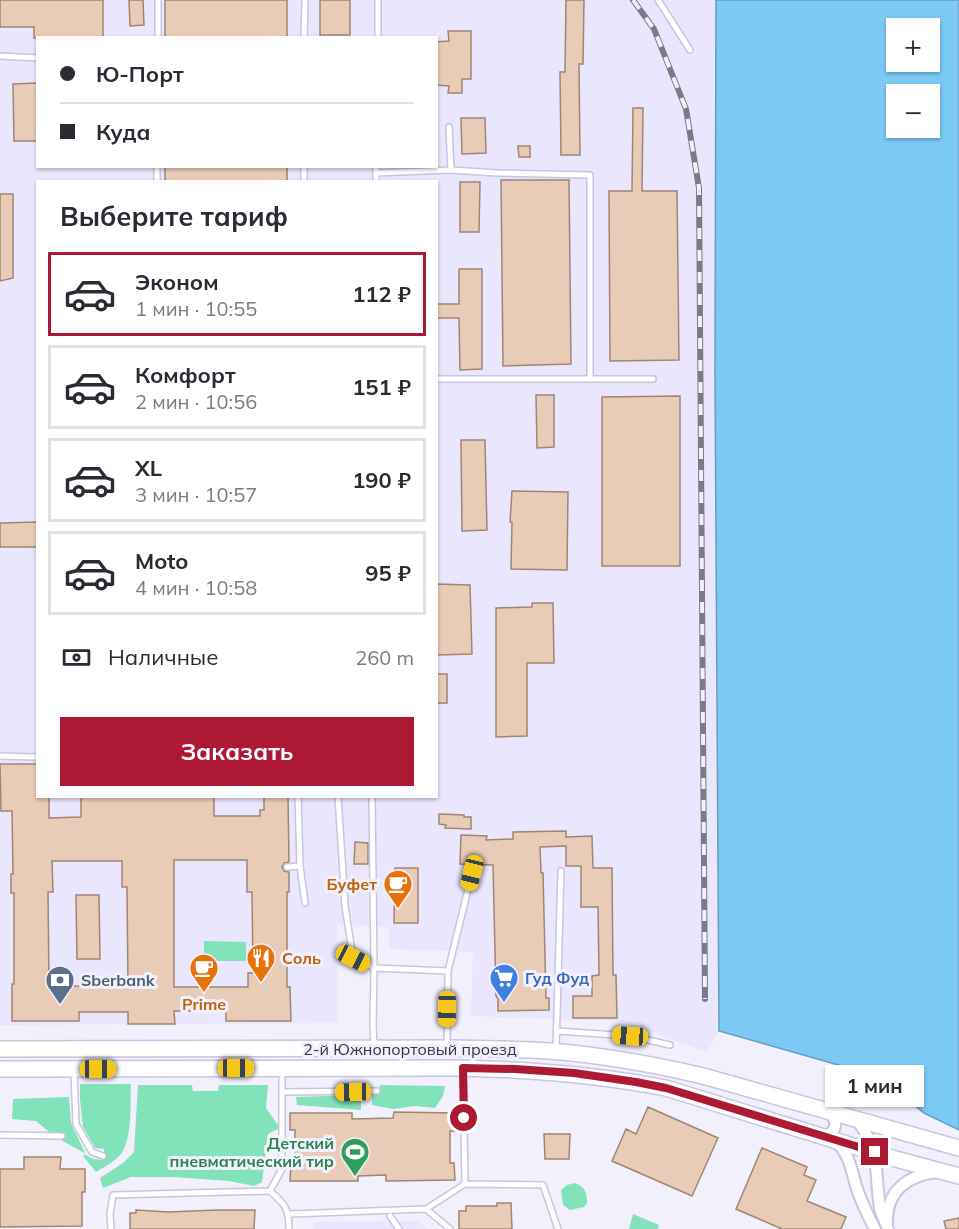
<!DOCTYPE html>
<html lang="ru">
<meta charset="utf-8">
<style>
:root{--surface:#fff;--page:#f2f2f3;--text:#2b2b33;--muted:#7c7c81;--line:#e1e1e2;--accent:#ad1834}
body{margin:0;font-family:Mulish,sans-serif;background:var(--page);color:var(--text);height:100vh;display:flex;flex-direction:column;font-size:22px;white-space:nowrap}
*{box-sizing:border-box;margin:0}
p{font-size:20px;color:var(--muted)}
.icon{flex:none;width:33px;height:33px;fill:none;stroke:currentColor;stroke-width:2;stroke-linecap:round;stroke-linejoin:round}
.map{position:relative;flex:1;overflow:hidden}
.panel{position:absolute;left:36px;top:180px;width:402px;height:618px;display:flex;flex-direction:column;background:var(--surface);border-radius:0px;box-shadow:0 2px 4px #0004}
.panel>*{flex:none}
.hud{position:absolute;left:36px;top:36px;width:402px;height:132px;border-radius:0px;box-shadow:0 2px 4px #0004;display:grid;align-content:center;height:132px;padding:0 24px;background:var(--surface)}
.buttons{position:absolute;left:886px;top:18px;display:grid;gap:12px}
.buttons a{display:grid;place-items:center;width:54px;height:54px;border-radius:0px;background:var(--surface);box-shadow:0 2px 4px #0004;font-size:30px}
.end{position:absolute;width:27px;height:27px;margin:-14px;border:8px solid #ad1834;background:#fff;box-shadow:0 0 0 3px #fff}
.from{border-radius:50%}
.bubble{position:absolute;height:42px;border-radius:0px;background:var(--surface);box-shadow:0 2px 4px #0004;font-size:20px;font-weight:700;line-height:42px;text-align:center}
.car{position:absolute;width:18px;height:36px;margin:-18px -9px;border-radius:8px;box-shadow:0 0 4px 2px #0007;background:linear-gradient(#f5c518 24%,#345 0 40%,#f5c518 0 76%,#345 0 86%,#f5c518 0)}
.hud b{display:flex;align-items:center;gap:21px;height:57px;font-size:22px}
.hud b+b{border-top:2px solid var(--line)}
.hud i{width:15px;height:15px;background:var(--text)}
ul{padding:0;list-style:none}
li{display:flex;align-items:center;gap:18px;height:84px;margin:0 12px 9px;padding:0 12px;border:3px solid var(--line);border-radius:0px}
li div{flex:1}
li b{display:block;font-size:22px}
li em{font-style:normal;font-weight:700}
li.selected{border-color:var(--accent)}
li>.icon{width:54px;height:54px;stroke-width:1.5}
h2{padding:0 24px;font-size:27px;line-height:72px}
.pay{display:flex;align-items:center;gap:15px;height:66px;padding:0 24px;font-size:22px}
.pay p{margin-inline-start:auto}
.button{display:flex;gap:12px;margin-top:auto;padding:12px 24px}
.button a{flex:1;height:69px;border-radius:0px;background:var(--accent);color:#fff;font-size:24px;font-weight:700;line-height:69px;text-align:center}
.map>svg:first-child{display:block}
</style>
<div class="map">
<svg width="959" height="1229" viewBox="0 0 959 1229">
<rect width="100%" height="100%" fill="#f2f0fd"/>
<path fill="#e9e6fd" fill-rule="evenodd" d="M0,0H716L715,373L719,1031L707,1052L618,1021L471,1016L473,952L389,949V927L337,924L338,1023L0,1025ZM38,38H436V166H38ZM38,182H436V796H38Z
M394,1221H417L427,1229H314V1222Z"/>
<path fill="#82e2b9" d="M204,941L246,942V961H204Z
M80,1084H131C130,1103 133,1140 120,1155C113,1163 104,1167 96,1172L83,1156L86,1154L54,1136L36,1121L12,1119L13,1099L69,1097L71,1123L86,1155L93,1159L104,1160V1149L95,1148L83,1127L80,1099Z
M138,1085H192L193,1091H218L219,1085H268L266,1108L280,1128L268,1134L262,1182L254,1186L229,1181L173,1177H131L103,1188L100,1178L123,1163L134,1152Z
M380,1085L445,1086L443,1096L435,1108L415,1106L393,1109L372,1105V1095L380,1094Z
M361,1095V1110L297,1105L296,1097Z
M575,1183C585,1187 587,1192 587,1203L584,1207L570,1210L563,1205L561,1190L567,1185Z
M633,1214L659,1225L658,1229H629Z"/>
<path fill="#7cc9f5" stroke="#679dbf" stroke-width="1.5" fill-rule="evenodd" d="M716,0H959V1130L924,1113L891,1086L883,1069L863,1073L856,1070L719,1031L715,373ZM897,28H930V62H897ZM897,94H930V128H897Z"/>
<path fill="#e8ccb7" stroke="#9f8572" stroke-width="1.5" fill-rule="evenodd" d="M0,0H103V38H34V27H0Z
M129,0H143L144,25L130,26Z
M165,0H287V38H165Z
M320,0H350V35H320Z
M566,0H584L583,64H579L580,155H561L560,72H565Z
M448,31H471V79H462V93H448L449,86L436,85V42L449,41Z
M37,83L38,141H14L13,84Z
M633,108H643L642,191H677L679,360L610,361L609,191H632Z
M461,118H485L486,153L462,154Z
M518,146H530V157H519Z
M165,166H287V182H165Z
M501,180H569L571,364L503,366Z
M460,182H480L479,232H460Z
M0,194H13V278L0,281Z
M459,269H482V369L460,370L459,318H436V304H459Z
M536,395H554V447L537,448Z
M680,396V566H602V397Z
M461,440H485L487,530L462,531Z
M512,491L568,492L567,570L511,569L512,522H510Z
M38,522V547H0V523Z
M436,584L470,585L472,654L436,655Z
M532,603H553L554,663H527V736L496,737V608L532,607Z
M436,674H447V703H436Z
M0,764H38V796H49V818L81,817V796H214V816H260V810H264V796H288L289,862L284,863L282,867L284,871L289,872V892H287V987H290L291,1021H226V1011H174L175,1024H128V1012H79V1021H12V984H14V893H11V874H13L12,811H1ZM174,860H247V892H252L253,973H248V987H174ZM52,861H122V887H127L128,986H49L48,892H53Z
M439,814L464,815V817H471V829L445,828L446,825L439,824Z
M566,831V837L592,836L593,868H612L613,975H616L617,1018H573V996H592V976L599,975L598,907H581V866H566V846L540,847L541,873H543L546,998H549V1010L498,1011V999L496,996L493,865L460,864L461,835L487,836L486,840L513,839V832Z
M355,842L368,843V864H354Z
M395,868H418V923H394Z
M76,895H99L100,959H77Z
M648,1107L718,1138L692,1196L612,1161L626,1129L636,1134Z
M394,1112L455,1113V1131H450V1163H454L455,1180L386,1181V1175L358,1176V1181H290L291,1164H295V1130H290V1113H352V1119L393,1118Z
M544,1134H570L569,1159H545Z
M762,1148L807,1167L804,1175L816,1180L807,1201L846,1217L841,1229H782L736,1209Z
M24,1157H61L60,1169H85V1192H82V1226L0,1227V1169H24Z
M497,1203H511L512,1229H459V1211H466V1206H497Z
M136,1210L168,1212L217,1210H255L254,1229H130V1213H136Z
M959,1218V1229H946L944,1221Z"/>
<g fill="none" stroke-linecap="round" stroke-linejoin="round">
<g stroke="#c9c4e2" stroke-width="8">
<path id="lane" d="M378,0V38
M658,0L690,50
M158,38V0
M304,38L305,0
M0,56L38,58
M449,127L451,170
M376,173L451,170L498,173L590,175V379
M157,182V166
M304,182V166
M376,182V166
M436,379H653
M0,756L38,757
M298,796L300,866L305,903
M338,796L345,906L353,958L374,968L448,971
M372,796L374,968L373,1026L374,1046
M287,867L300,866
M557,1031L630,1036L670,1045
M447,1045L448,971L472,873
M556,1050L561,871
M463,1069L465,1184
M74,1071L76,1124L92,1152L103,1156
M282,1092L377,1091
M0,1135L62,1136
M270,1191L282,1169V1070
M426,1209L450,1229
M289,1214L426,1209L465,1184L543,1185L558,1229
M390,1216L399,1229
M111,1229L110,1214L113,1195L270,1191C285,1204 289,1209 289,1229"/>
</g>
<g stroke="#c9c4e2" stroke-width="14">
<path id="street" d="M856,1119L864,1130L875,1152L878,1192L880,1209L888,1229
M824,1136C837,1133 839,1120 828,1112
M836,1141C851,1157 851,1170 857,1189C862,1203 868,1216 875,1229
M887,1223C886,1191 908,1175 937,1172"/>
</g>
<g stroke="#c9c4e2" stroke-width="18">
<path id="secondary" d="M0,1049L457,1048C487,1049 518,1049 549,1051C601,1055 652,1064 703,1076L959,1148
M0,1069L455,1068C528,1069 594,1074 666,1088L892,1158L959,1176"/>
</g>
<use href="#lane" stroke="#fff" stroke-width="5"/>
<use href="#street" stroke="#fff" stroke-width="10"/>
<use href="#secondary" stroke="#fff" stroke-width="15"/>
<g stroke="#7c7a87" stroke-width="6">
<path id="rail" d="M633,0L654,29L686,109L699,188L705,999"/>
</g>
<use href="#rail" stroke="#f2f0fd" stroke-width="4" stroke-dasharray="11" stroke-linecap="butt"/>
</g>
<g fill="none" stroke-linecap="round" stroke-linejoin="round">
<path stroke="#ad1834" stroke-width="8" d="M464,1118L463,1068L515,1069L574,1073L636,1082L666,1088L875,1152"/>
</g>
<defs>
<g id="cafe-pin" transform="scale(1.5)"><path d="M0 17L-7.5 6A9.5 9.5 0 1 1 7.5 6Z" fill="#e8710a" stroke="#f2f0fd"/><path d="M-5.5-4.5H6V0H3Q3 3.5 0 3.5H-2.5Q-5.5 3.5-5.5 0ZM3-3.2v2h1.7v-2ZM-6 4.5H4V6H-6Z" fill="#fff"/></g>
<g id="restaurant-pin" transform="scale(1.5)"><path d="M0 17L-7.5 6A9.5 9.5 0 1 1 7.5 6Z" fill="#e8710a" stroke="#f2f0fd"/><path d="M-5-6h1v4h1v-4h1v4h1v-4h1v5L-1.5 .5V6h-2V.5L-5-1ZM5-6V6H3V1.5H1.5Q1.5-4 5-6Z" fill="#fff"/></g>
<g id="supermarket-pin" transform="scale(1.5)"><path d="M0 17L-7.5 6A9.5 9.5 0 1 1 7.5 6Z" fill="#3f7fe0" stroke="#f2f0fd"/><path d="M-6-5.5h2.5l.6 2H6L4.5 2H-2.5L-4.4-4H-6ZM-1.5 3.2a1.3 1.3 0 1 0 .1 0ZM3 3.2a1.3 1.3 0 1 0 .1 0Z" fill="#fff"/></g>
<g id="bank-pin" transform="scale(1.5)"><path d="M0 17L-7.5 6A9.5 9.5 0 1 1 7.5 6Z" fill="#5c6f8a" stroke="#f2f0fd"/><path d="M-6-4H6V4H-6ZM0-2.3a2.3 2.3 0 1 0 0 4.6a2.3 2.3 0 1 0 0-4.6Z" fill="#fff"/></g>
<g id="stadium-pin" transform="scale(1.5)"><path d="M0 17L-7.5 6A9.5 9.5 0 1 1 7.5 6Z" fill="#2e9e5b" stroke="#f2f0fd"/><path d="M0-5a6.5 5 0 1 0 0 10a6.5 5 0 1 0 0-10ZM-3.5-1.8h7v3.6h-7Z" fill="#fff"/></g>
</defs>
<g fill-rule="evenodd">
<use href="#cafe-pin" x="398" y="884"/>
<use href="#restaurant-pin" x="261" y="958"/>
<use href="#cafe-pin" x="204" y="968"/>
<use href="#supermarket-pin" x="504" y="978"/>
<use href="#bank-pin" x="60" y="980"/>
<use href="#stadium-pin" x="355" y="1152"/>
</g>
<g text-anchor="middle" dominant-baseline="central" stroke-width="6" stroke-linejoin="round" paint-order="stroke">
<g font-size="16" font-weight="bold" fill="#c56008" stroke="#f2f0fd" text-anchor="end">
<text x="377" y="884">Буфет</text>
<text x="282" y="958" text-anchor="start">Соль</text>
<text x="204" y="1004" text-anchor="middle">Prime</text>
</g>
<g font-size="16" font-weight="bold" fill="#366cbe" stroke="#f2f0fd" text-anchor="start">
<text x="525" y="978">Гуд Фуд</text>
</g>
<g font-size="16" font-weight="bold" fill="#4e5e75" stroke="#f2f0fd" text-anchor="start">
<text x="81" y="980">Sberbank</text>
</g>
<g font-size="16" fill="#373541" stroke="#f2f0fd">
<text x="410" y="1049">2-й Южнопортовый проезд</text>
</g>
<g font-size="16" font-weight="bold" fill="#27864d" stroke="#f2f0fd" text-anchor="end">
<text x="334" y="1143">Детский<tspan x="334" dy="18">пневматический тир</tspan></text>
</g>
</g>
</svg>
<div class="buttons">
<a>+</a>
<a>−</a>
</div>
<i class="end from" style="left:464px;top:1118px"></i>
<i class="end" style="left:875px;top:1152px"></i>
<div class="bubble" style="left:825px;top:1065px;width:99px">1 мин</div>
<i class="car" style="left:472px;top:873px;rotate:194deg"></i>
<i class="car" style="left:353px;top:958px;rotate:117deg"></i>
<i class="car" style="left:447px;top:1009px;rotate:181deg"></i>
<i class="car" style="left:630px;top:1036px;rotate:274deg"></i>
<i class="car" style="left:236px;top:1068px;rotate:90deg"></i>
<i class="car" style="left:98px;top:1069px;rotate:90deg"></i>
<i class="car" style="left:353px;top:1092px;rotate:269deg"></i>
<div class="hud">
<b><i class="from"></i>Ю-Порт</b>
<b><i></i>Куда</b>
</div>
<section class="panel">
<h2>Выберите тариф</h2>
<ul>
<li class="selected"><svg class="icon" aria-label="car" viewBox="0 0 24 24"><path d="M5 17H2v-5l4-1 3-4h7l3 4 3 1v5h-3M9 17h6M6 11h13"/><circle cx="7" cy="17" r="2"/><circle cx="17" cy="17" r="2"/></svg><div><b>Эконом</b><p>1 мин · 10:55</p></div><em>112 ₽</em></li>
<li><svg class="icon" aria-label="car" viewBox="0 0 24 24"><path d="M5 17H2v-5l4-1 3-4h7l3 4 3 1v5h-3M9 17h6M6 11h13"/><circle cx="7" cy="17" r="2"/><circle cx="17" cy="17" r="2"/></svg><div><b>Комфорт</b><p>2 мин · 10:56</p></div><em>151 ₽</em></li>
<li><svg class="icon" aria-label="car" viewBox="0 0 24 24"><path d="M5 17H2v-5l4-1 3-4h7l3 4 3 1v5h-3M9 17h6M6 11h13"/><circle cx="7" cy="17" r="2"/><circle cx="17" cy="17" r="2"/></svg><div><b>XL</b><p>3 мин · 10:57</p></div><em>190 ₽</em></li>
<li><svg class="icon" aria-label="car" viewBox="0 0 24 24"><path d="M5 17H2v-5l4-1 3-4h7l3 4 3 1v5h-3M9 17h6M6 11h13"/><circle cx="7" cy="17" r="2"/><circle cx="17" cy="17" r="2"/></svg><div><b>Moto</b><p>4 мин · 10:58</p></div><em>95 ₽</em></li>
</ul>
<div class="pay"><svg class="icon" aria-label="cash" viewBox="0 0 24 24"><path d="M3 7h18v10H3z"/><circle cx="12" cy="12" r="2"/></svg>Наличные<p>260 m</p></div>
<div class="button"><a>Заказать</a></div>
</section>
</div>
